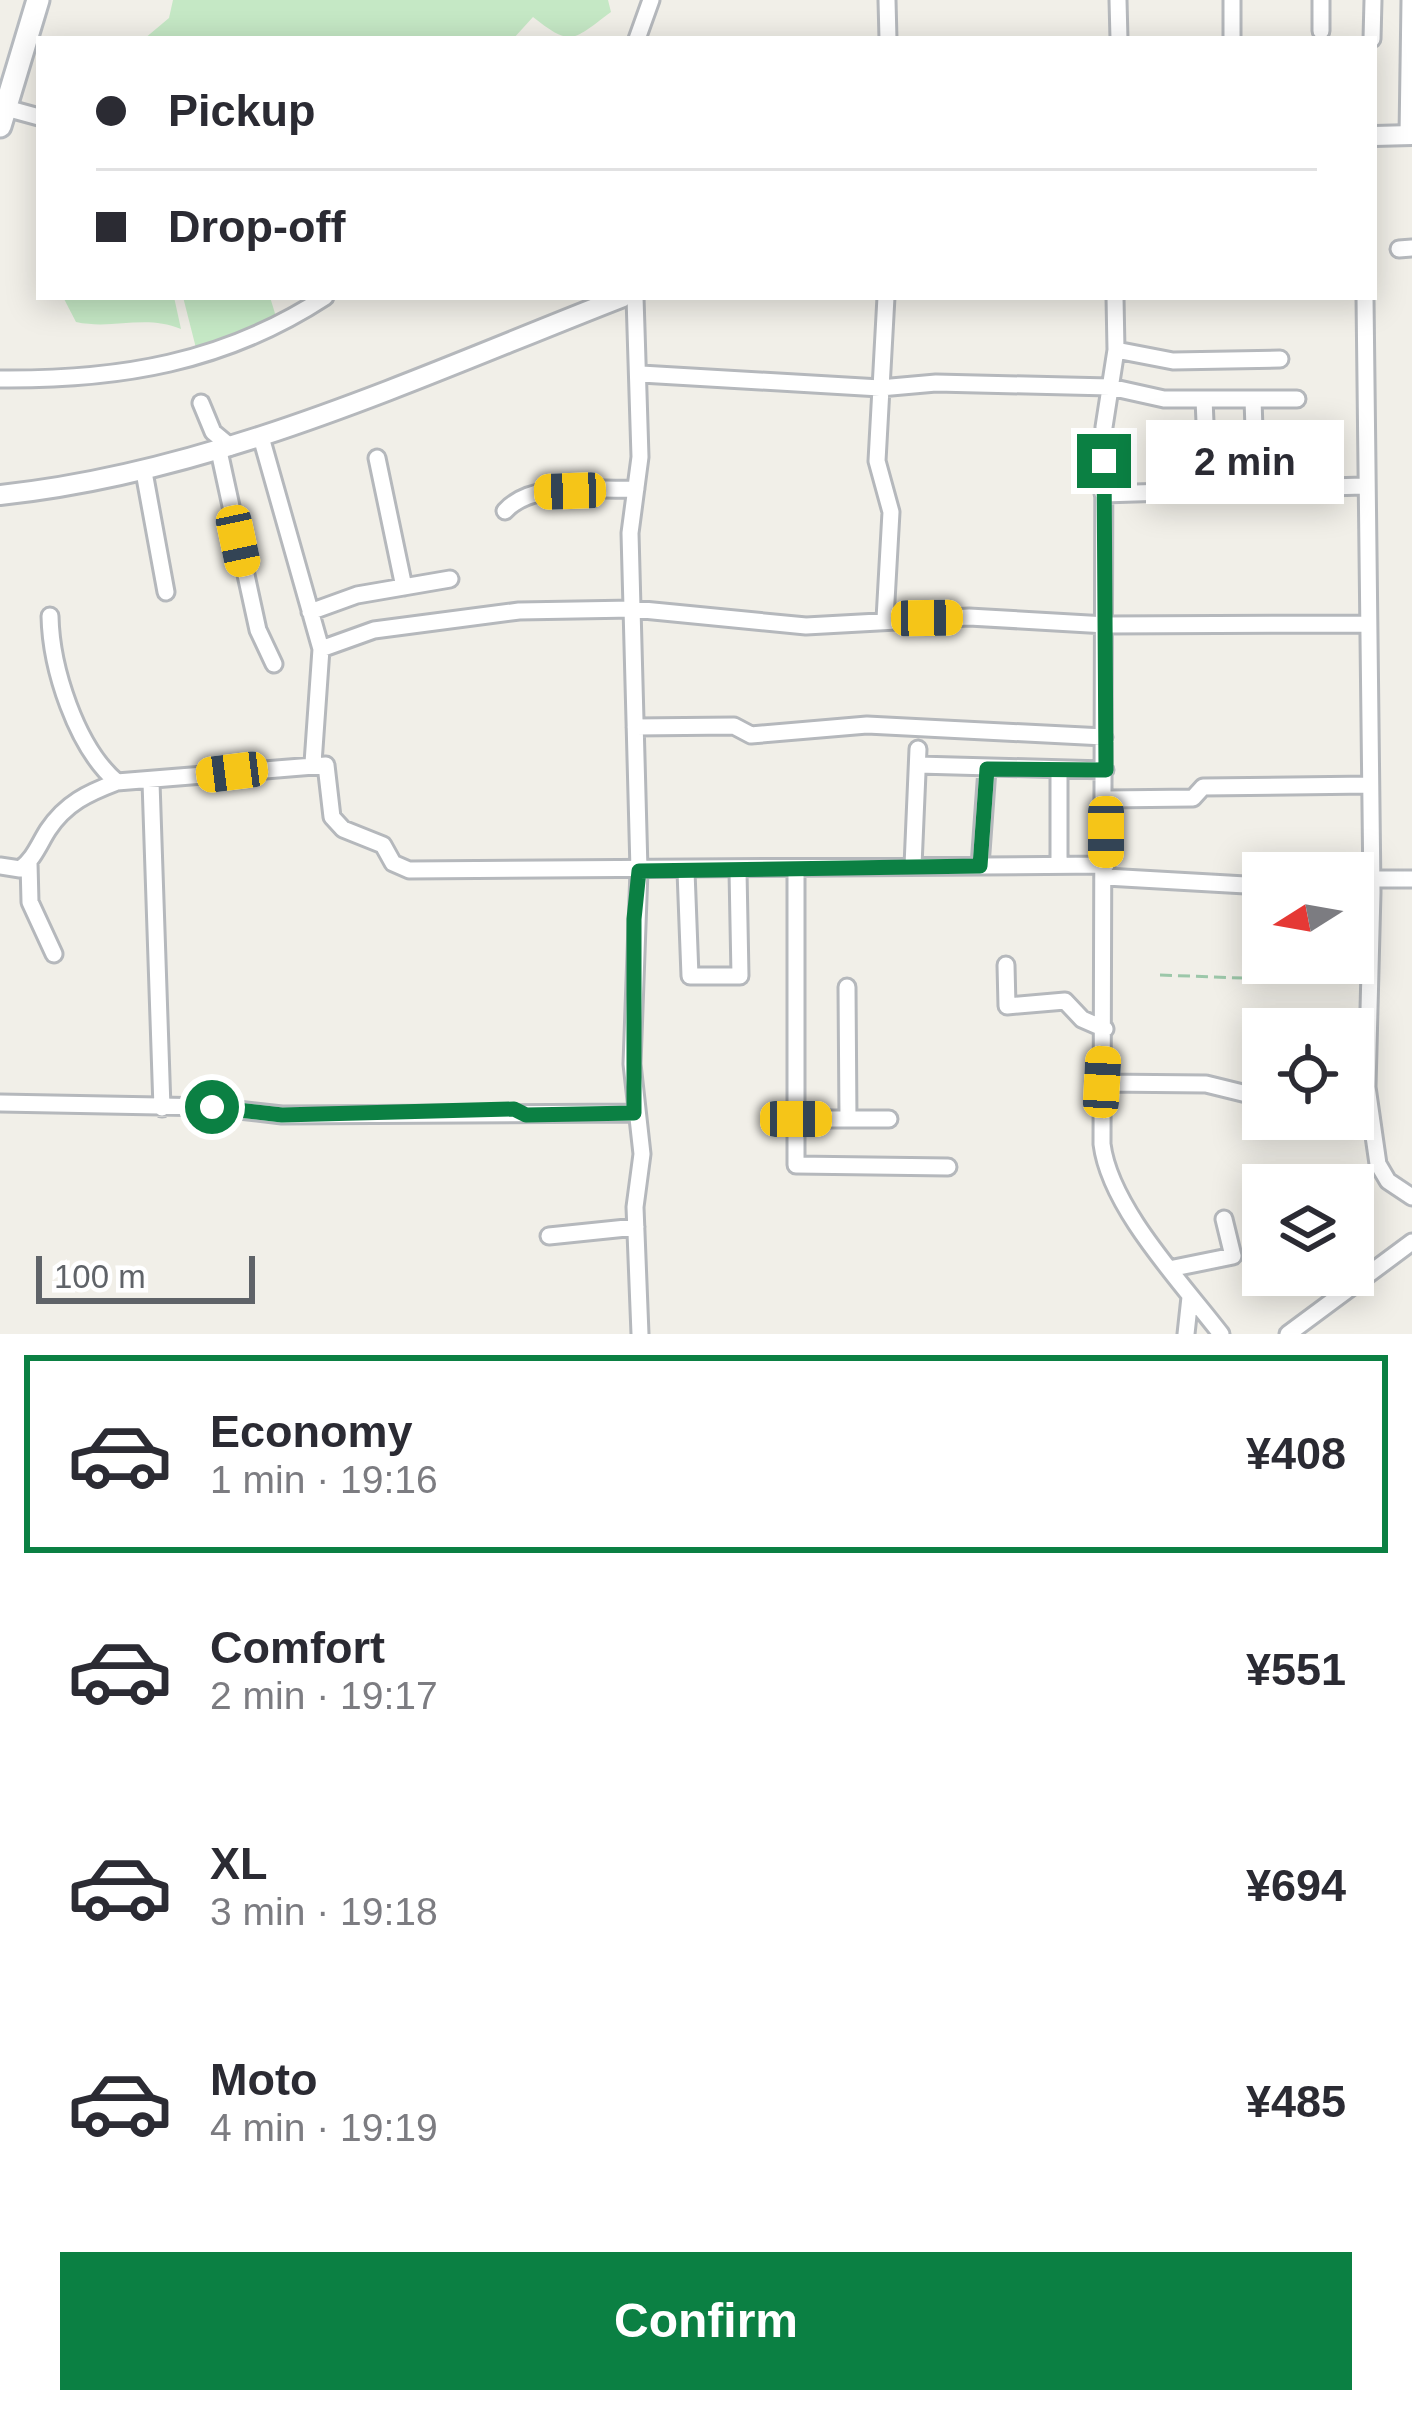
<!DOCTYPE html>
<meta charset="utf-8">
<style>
:root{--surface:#fff;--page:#f2f2f3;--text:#2b2b33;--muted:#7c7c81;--line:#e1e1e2;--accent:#0b8043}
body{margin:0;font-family:Arial,sans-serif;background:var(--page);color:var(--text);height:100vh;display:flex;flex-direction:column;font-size:45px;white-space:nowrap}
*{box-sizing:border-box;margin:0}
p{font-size:39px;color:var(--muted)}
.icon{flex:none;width:66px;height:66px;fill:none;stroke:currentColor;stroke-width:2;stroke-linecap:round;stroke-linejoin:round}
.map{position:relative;height:1334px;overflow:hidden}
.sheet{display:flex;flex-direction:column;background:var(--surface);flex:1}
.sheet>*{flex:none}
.top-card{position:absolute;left:36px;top:36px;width:1341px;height:264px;border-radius:0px;box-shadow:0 6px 30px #0003;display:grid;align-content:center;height:264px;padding:0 60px;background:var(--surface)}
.needle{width:78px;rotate:259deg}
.fabs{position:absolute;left:1242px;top:852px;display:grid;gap:24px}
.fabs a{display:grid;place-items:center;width:132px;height:132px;border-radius:0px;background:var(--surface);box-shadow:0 6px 30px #0003;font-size:60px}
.scale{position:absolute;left:36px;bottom:30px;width:219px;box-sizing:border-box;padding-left:12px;border:6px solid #5f6368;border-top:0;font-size:33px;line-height:42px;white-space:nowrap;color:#5f6368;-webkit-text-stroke:9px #fff;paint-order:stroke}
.end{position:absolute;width:54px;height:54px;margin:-27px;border:15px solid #0b8043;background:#fff;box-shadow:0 0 0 6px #fff}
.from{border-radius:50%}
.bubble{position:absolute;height:84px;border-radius:0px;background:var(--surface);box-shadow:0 6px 30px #0003;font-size:39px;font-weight:700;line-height:84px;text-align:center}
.car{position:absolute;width:36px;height:72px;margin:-36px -18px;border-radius:15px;box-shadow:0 0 9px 3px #0007;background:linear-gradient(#f5c518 24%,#345 0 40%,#f5c518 0 76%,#345 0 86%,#f5c518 0)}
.top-card b{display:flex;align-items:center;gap:42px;height:114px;font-size:45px}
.top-card b+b{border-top:3px solid var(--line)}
.top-card i{width:30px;height:30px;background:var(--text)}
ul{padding:21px 0 0;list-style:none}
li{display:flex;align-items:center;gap:36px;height:198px;margin:0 24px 18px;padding:0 36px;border:6px solid transparent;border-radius:0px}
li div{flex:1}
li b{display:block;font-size:45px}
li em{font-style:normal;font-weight:700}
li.current{border-color:var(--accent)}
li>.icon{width:108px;height:108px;stroke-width:1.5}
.action{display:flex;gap:24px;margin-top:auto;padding:24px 60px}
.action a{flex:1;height:138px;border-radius:0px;background:var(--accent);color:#fff;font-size:48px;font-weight:700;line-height:138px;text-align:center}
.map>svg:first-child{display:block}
</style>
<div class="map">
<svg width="1412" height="1334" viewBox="0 0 1412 1334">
<rect width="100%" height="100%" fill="#f1efe8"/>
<path fill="#c5e8c5" d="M173,0H608L611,12C573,40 572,48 533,17L513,39H144L169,18Z
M63,297H174L181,329C145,314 113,330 76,322Z
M183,297H270L277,320L197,352Z"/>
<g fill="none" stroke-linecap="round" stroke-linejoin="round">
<g stroke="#b5b8bc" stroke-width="21">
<path id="minor" d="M887,0L888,39
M1118,0L1119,39
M1321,31V0
M637,39L651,0
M1232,39V0
M1372,39L1373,0
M6,108L39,117
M1408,136L1410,0
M1399,249L1412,248
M635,297L640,457L630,533L639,870L632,1064L642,1154L635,1207L640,1334
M1115,297L1116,350L1104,427L1102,1144C1110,1208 1182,1283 1221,1334
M1365,297L1372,892L1367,1087L1378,1164L1388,1181L1412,1197
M1116,350L1173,361L1280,359
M641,374L880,388L936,383L1110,387L1164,399H1297
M0,379C119,380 224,363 325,297
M1204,399L1208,492
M1253,399L1256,490
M201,403L213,432L231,447
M261,437L321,649L313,763
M219,451L258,630L274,664
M377,458L404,587
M144,472L166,592
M1103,494L1363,486
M505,511C533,480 596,491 636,489
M310,612L357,595L450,579
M50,616C51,668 76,747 117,782L326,765L332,817L343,829L383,845L393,863L409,870L1106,865
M885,619L891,512L877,461L886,297
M321,649L374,630L519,611L633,609L806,626L969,617L1106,625L1366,624
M635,727L734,726L751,735L867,725L1104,737
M918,765L1105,770
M151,782L162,1108
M1107,799L1193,798L1203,787L1370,785
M29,863L30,902L54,954
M1059,865V771
M0,866L20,869C34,859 39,844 48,830C66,803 88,793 117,782
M913,866L918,749
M980,866L987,769
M686,871L690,976H740L738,871
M796,871V1119H889
M1106,877L1263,886
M1371,879H1412
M1006,965L1007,1006L1065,1001L1082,1019L1105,1029
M847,987L848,1119
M1103,1083L1206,1084L1263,1098
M0,1103L212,1107L282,1115L634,1113
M796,1119V1165L948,1167
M549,1236L636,1227
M1169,1269L1233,1256L1224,1219
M1186,1334L1190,1297
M1288,1334L1412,1242"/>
</g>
<g stroke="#b5b8bc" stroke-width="24">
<path id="tertiary" d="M1374,136L1412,135
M0,495C218,472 420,376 623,297"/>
</g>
<g stroke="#b6babf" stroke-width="27">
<path id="secondary" d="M0,126L38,0"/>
</g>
<path stroke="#9cc7a9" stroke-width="3" stroke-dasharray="12 6" stroke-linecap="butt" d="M1160,975L1295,980L1353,972"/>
<use href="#minor" stroke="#fff" stroke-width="15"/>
<use href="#tertiary" stroke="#fff" stroke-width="18"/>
<use href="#secondary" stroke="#fff" stroke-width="21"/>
</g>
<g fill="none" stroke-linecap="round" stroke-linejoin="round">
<path stroke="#0b8043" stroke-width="15" d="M212,1107L282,1115L514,1109L526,1115L634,1113V919L639,871L980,866L987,769L1106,770L1104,461"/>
</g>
</svg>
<div class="fabs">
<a><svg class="needle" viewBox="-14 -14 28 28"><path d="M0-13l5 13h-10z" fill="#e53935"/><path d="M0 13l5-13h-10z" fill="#7c7c81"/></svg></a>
<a><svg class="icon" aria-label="locate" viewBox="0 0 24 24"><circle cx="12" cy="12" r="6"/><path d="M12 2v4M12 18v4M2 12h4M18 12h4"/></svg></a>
<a><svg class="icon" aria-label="layers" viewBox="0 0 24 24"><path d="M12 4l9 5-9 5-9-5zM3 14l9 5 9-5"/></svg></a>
</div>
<div class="scale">100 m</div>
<i class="end from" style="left:212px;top:1107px"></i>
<i class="end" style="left:1104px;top:461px"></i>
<div class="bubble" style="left:1146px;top:420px;width:198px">2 min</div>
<i class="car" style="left:570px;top:491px;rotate:268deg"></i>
<i class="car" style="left:238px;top:541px;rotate:168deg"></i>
<i class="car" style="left:927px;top:618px;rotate:89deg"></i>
<i class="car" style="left:232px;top:772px;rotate:263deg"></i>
<i class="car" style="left:1106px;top:832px;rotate:180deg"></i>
<i class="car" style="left:1102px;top:1082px;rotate:3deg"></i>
<i class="car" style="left:796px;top:1119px;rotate:90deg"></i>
<div class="top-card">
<b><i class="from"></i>Pickup</b>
<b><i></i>Drop-off</b>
</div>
</div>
<section class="sheet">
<ul>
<li class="current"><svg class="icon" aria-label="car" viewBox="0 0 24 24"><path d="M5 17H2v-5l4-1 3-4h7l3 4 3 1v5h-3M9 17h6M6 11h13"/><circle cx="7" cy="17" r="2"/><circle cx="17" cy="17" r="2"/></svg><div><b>Economy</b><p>1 min · 19:16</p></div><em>¥408</em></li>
<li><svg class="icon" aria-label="car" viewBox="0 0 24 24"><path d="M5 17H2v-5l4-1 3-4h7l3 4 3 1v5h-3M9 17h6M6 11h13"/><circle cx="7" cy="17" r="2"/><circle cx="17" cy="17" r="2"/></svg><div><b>Comfort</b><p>2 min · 19:17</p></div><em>¥551</em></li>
<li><svg class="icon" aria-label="car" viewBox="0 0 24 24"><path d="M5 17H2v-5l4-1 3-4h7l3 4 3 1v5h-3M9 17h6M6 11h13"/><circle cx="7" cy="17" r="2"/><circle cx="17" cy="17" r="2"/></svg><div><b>XL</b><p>3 min · 19:18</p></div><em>¥694</em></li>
<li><svg class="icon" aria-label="car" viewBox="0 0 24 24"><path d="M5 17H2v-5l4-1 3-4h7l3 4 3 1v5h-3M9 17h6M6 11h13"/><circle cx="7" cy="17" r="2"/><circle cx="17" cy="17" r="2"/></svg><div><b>Moto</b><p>4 min · 19:19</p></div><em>¥485</em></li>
</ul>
<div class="action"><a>Confirm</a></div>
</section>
